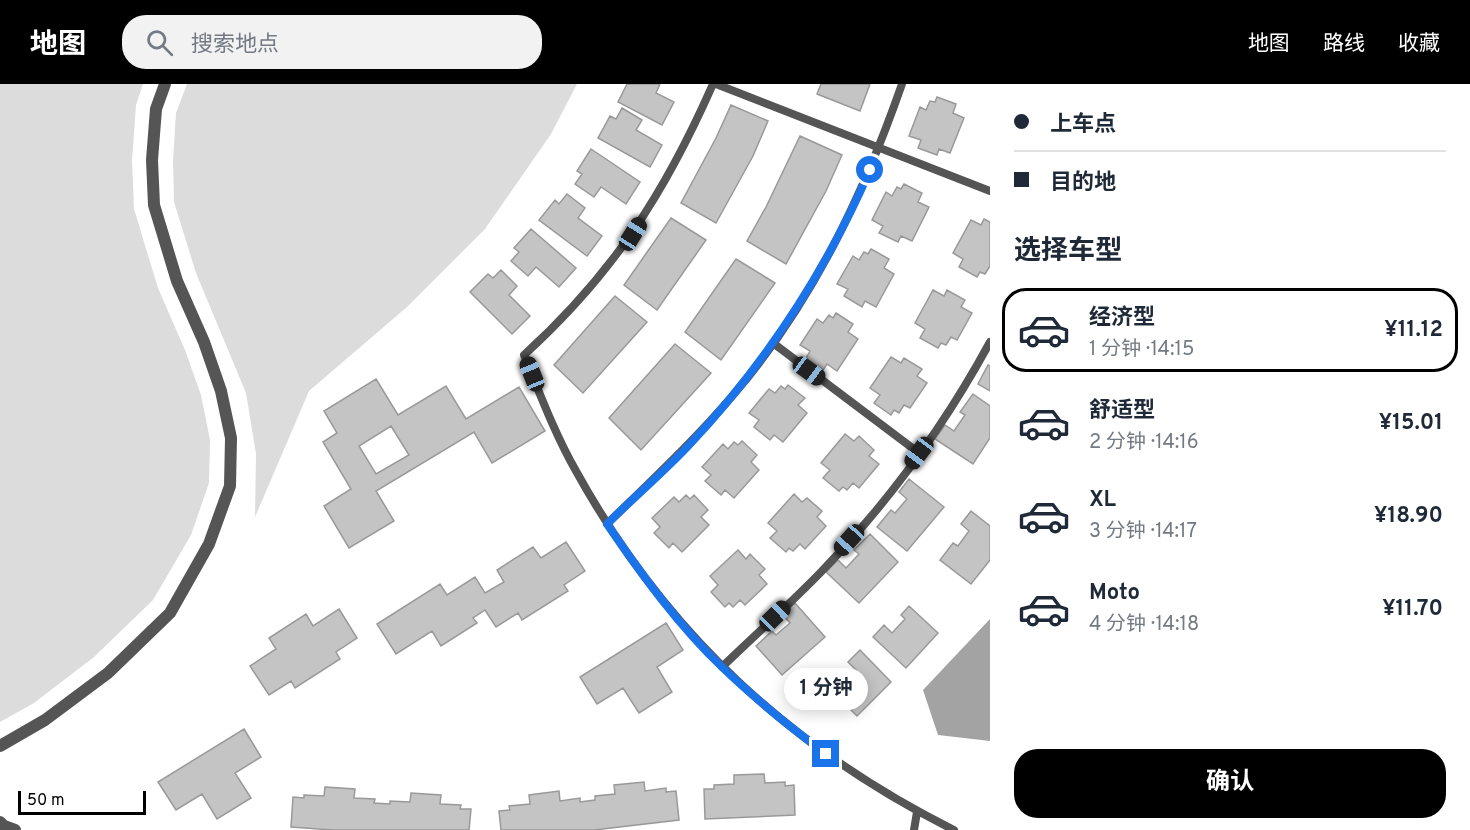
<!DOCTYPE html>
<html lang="zh">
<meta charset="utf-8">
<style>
:root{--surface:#fff;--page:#f2f2f3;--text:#1f2937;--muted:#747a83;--line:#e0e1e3;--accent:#000}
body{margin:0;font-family:Overpass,"Noto Sans SC",sans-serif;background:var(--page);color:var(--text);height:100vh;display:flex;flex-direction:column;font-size:22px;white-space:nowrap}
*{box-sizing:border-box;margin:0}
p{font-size:20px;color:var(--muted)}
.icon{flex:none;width:33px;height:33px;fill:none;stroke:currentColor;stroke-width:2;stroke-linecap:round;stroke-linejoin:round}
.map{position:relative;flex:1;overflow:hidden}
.drawer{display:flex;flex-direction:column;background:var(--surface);width:480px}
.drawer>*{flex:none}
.top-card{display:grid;align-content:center;height:132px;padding:0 24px;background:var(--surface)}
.scale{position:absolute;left:18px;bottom:15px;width:128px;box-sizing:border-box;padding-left:6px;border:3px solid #000;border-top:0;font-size:16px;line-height:21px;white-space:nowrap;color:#000;-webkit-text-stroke:4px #fff;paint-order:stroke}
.end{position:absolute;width:27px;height:27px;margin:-14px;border:8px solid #1a73e8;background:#fff;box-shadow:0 0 0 3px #fff}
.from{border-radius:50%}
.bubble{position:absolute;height:42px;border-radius:21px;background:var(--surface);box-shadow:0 3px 15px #0003;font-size:20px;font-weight:700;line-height:42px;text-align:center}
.car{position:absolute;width:18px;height:36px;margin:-18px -9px;border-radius:8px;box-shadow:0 0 4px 2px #0007;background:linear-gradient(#222 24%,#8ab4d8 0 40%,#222 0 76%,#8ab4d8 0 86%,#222 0)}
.top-card b{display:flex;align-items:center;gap:21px;height:57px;font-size:22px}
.top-card b+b{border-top:2px solid var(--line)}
.top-card i{width:15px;height:15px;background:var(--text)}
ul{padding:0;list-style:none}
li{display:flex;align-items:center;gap:18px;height:84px;margin:0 12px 9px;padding:0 12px;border:3px solid transparent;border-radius:24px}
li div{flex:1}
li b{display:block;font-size:22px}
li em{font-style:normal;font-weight:700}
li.active{border-color:var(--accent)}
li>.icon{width:54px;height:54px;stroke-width:1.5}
h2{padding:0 24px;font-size:27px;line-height:72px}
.primary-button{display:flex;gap:12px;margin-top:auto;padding:12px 24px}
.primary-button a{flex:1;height:69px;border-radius:24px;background:var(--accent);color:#fff;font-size:24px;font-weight:700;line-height:69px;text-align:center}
header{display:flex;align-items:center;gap:36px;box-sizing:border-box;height:84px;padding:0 30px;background:var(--accent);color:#fff}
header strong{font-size:28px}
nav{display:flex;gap:33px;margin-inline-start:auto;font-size:21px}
.search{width:420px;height:54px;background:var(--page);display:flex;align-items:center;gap:15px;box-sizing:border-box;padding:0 21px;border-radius:24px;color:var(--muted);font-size:22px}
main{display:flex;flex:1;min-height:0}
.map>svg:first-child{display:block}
</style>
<header>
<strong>地图</strong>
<div class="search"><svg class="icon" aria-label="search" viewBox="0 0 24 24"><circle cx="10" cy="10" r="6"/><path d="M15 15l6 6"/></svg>搜索地点</div>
<nav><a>地图</a><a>路线</a><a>收藏</a></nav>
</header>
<main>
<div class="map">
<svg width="990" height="746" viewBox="0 0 990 746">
<rect width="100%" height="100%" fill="#fff"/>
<path fill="#dcdcdc" d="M0,0H143L136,21L132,76L134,125L158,204L185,266L201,311L210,356L209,399L191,451L153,516L94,573L34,619L0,638Z
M187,0H577L551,50L485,145L407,223L309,307L255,433L256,370L246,309L196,189L174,118L173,77L176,29Z"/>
<path fill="#a3a3a3" d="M990,535V657L938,651L923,606Z"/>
<path fill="#c4c4c4" stroke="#999" stroke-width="1.5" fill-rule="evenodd" d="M627,0H660L656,9L674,18L662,41L618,18Z
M821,0H870L860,27L817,10Z
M937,13L956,20L953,29L964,34L950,69L939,65L937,71L918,64L921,56L909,52L920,23L926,26L930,17L935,18Z
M731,21L768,37L753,72L716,139L681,119L716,54Z
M622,24L642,36L636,46L662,61L650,83L598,54L610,32L616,35Z
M800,52L842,71L826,107L786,180L747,157L766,123Z
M591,65L640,98L626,120L601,103L594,113L575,100L582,90L577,87Z
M904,100L922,109L918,118L929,123L912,157L901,152L898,158L879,149L883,142L872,136L886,108L892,112L897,103L901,105Z
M567,110L585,124L578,134L602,152L587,172L539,136L555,116L559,120Z
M671,134L706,156L657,226L624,201Z
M984,135L990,138V182L985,190L980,188L977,193L959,183L963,175L953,169L971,136L981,141Z
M531,145L576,184L559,203L536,183L528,192L511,177L519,168L514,164Z
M871,165L889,175L884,184L894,190L876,223L865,217L862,223L844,212L848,205L837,200L853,172L859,176L864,168L868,170Z
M736,175L775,199L721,276L685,248Z
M501,186L517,202L509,211L530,232L512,250L470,208L488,190L493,194Z
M933,206L944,212L947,206L965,216L961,223L972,229L957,256L951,253L946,261L941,259L938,264L920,254L925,245L915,239Z
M615,212L647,238L583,309L554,281Z
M836,229L853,240L848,248L858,255L837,287L827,280L823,286L806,274L810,267L800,261L817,235L823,239L829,231L833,234Z
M675,260L711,289L641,366L609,334Z
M891,273L901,279L904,274L922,285L917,292L927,299L910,324L904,321L899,329L894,326L891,331L874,319L880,311L870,304Z
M988,281L990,282V307L978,300Z
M376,295L398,331L446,302L466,335L519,303L545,347L492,379L474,348L376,407L394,437L349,464L324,422L351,405L323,358L337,349L324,327ZM391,342L409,371L376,390L359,362Z
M788,301L805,314L798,321L807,329L783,358L774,351L770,356L754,343L759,336L749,329L769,305L775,309L781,302L785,305Z
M973,310L990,322V354L973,380L935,355L945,341L954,347L965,331L960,328Z
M845,350L854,357L859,352L874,366L869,372L879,380L859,404L853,399L847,406L843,403L839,407L823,394L830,386L821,379Z
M742,357L757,371L751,378L759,386L734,414L725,406L721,411L705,397L711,391L702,383L723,360L728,365L734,358L738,361Z
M909,395L944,423L907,467L877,443L891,426L895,429L907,415L899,408Z
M794,410L802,418L807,414L822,427L817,433L826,442L805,465L800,460L793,467L789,464L786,468L770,454L777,447L768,439Z
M686,411L690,415L694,411L708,426L701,433L709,441L682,468L673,459L669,464L654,449L660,443L652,434L674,413L679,418Z
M971,427L990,442V476L971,500L940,476L953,459L958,462L969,447L961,440Z
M870,450L898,478L859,519L826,488L838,476L846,484L859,470L854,466Z
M566,458L585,487L564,501L568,507L522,536L518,529L496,543L485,526L473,534L477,539L441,562L432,547L396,570L377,540L440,500L447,511L475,493L485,509L504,498L497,486L533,463L541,474Z
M738,466L746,475L750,470L765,485L759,491L767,500L745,521L740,516L733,523L729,519L725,523L711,508L718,501L710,492Z
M795,519L825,553L782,591L756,562L772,547L776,551L790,539L782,530Z
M909,522L938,549L906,584L873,553L884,541L892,549L905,535L901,531Z
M339,525L357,554L336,568L340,575L295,604L291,597L269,611L250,582L276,565L269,554L306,530L313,542Z
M666,539L683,566L657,583L672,608L639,629L623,604L597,620L580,593Z
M860,566L891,598L857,632L829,604L838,595L842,599L856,586L848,578Z
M244,645L261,673L235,689L251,714L217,735L202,710L176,726L158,698Z
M764,690L765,699L785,698V702L794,701L795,731L705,735L704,705H714V701L734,700V691Z
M644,698L645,707L666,704V708L676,707L679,736L594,746H501L499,727L510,726L509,722L530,720L529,711L559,707L560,717L580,714V718L595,716V712L615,710L614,701Z
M325,703L355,705L354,714L375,715L374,719L390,720V717L410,718L411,709L441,711L440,720L461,721L460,725H471L469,746H333L291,743L293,713L304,714V711L324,712Z"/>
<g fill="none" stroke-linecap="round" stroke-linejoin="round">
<path stroke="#555" stroke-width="8" d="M713,0C665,109 613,190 524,271C540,310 555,350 576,387C665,548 790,664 954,746
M716,0L990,107
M773,259L919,369
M607,440C651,397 695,356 734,310C812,219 863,112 902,0
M722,583C755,551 789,521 821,488C887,420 945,341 990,258
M914,746L917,728"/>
<path stroke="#555" stroke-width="12" d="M0,662L45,636L108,589L170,529L209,460L230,402L231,354L221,307L204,258L177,197L154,121L152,76L156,25L165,0
M0,738L4,742L15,746"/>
</g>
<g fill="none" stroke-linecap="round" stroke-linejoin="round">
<path stroke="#1a73e8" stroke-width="8" d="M826,670C790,643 755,615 723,584C678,541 642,491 607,440C634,413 664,388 690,360C766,279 826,187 870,86"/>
</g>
</svg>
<div class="scale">50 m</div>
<i class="end from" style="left:870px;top:86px"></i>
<i class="end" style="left:826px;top:670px"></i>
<div class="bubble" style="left:784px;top:584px;width:84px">1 分钟</div>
<i class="car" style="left:633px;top:150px;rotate:32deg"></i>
<i class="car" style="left:809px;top:287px;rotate:126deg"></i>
<i class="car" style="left:532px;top:290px;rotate:338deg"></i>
<i class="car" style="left:919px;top:369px;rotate:217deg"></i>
<i class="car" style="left:849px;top:456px;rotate:222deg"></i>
<i class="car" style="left:775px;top:532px;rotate:46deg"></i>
</div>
<section class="drawer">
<div class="top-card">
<b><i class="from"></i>上车点</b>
<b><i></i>目的地</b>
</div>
<h2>选择车型</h2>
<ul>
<li class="active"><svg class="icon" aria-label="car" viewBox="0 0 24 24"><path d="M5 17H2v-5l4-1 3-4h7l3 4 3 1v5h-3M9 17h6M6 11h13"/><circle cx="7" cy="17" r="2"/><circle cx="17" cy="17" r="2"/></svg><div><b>经济型</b><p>1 分钟 · 14:15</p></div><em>¥11.12</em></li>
<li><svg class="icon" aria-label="car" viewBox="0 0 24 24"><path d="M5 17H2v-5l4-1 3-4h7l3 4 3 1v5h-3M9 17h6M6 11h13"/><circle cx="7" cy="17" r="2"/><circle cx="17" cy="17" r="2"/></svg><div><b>舒适型</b><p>2 分钟 · 14:16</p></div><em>¥15.01</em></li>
<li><svg class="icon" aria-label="car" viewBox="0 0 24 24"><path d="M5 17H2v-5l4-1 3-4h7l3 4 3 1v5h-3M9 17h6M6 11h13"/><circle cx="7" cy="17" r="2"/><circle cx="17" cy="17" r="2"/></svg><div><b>XL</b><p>3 分钟 · 14:17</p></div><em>¥18.90</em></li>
<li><svg class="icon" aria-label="car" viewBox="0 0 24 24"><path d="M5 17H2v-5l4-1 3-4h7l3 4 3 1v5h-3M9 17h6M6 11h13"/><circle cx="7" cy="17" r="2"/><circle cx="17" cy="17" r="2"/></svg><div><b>Moto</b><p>4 分钟 · 14:18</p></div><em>¥11.70</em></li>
</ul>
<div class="primary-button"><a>确认</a></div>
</section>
</main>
